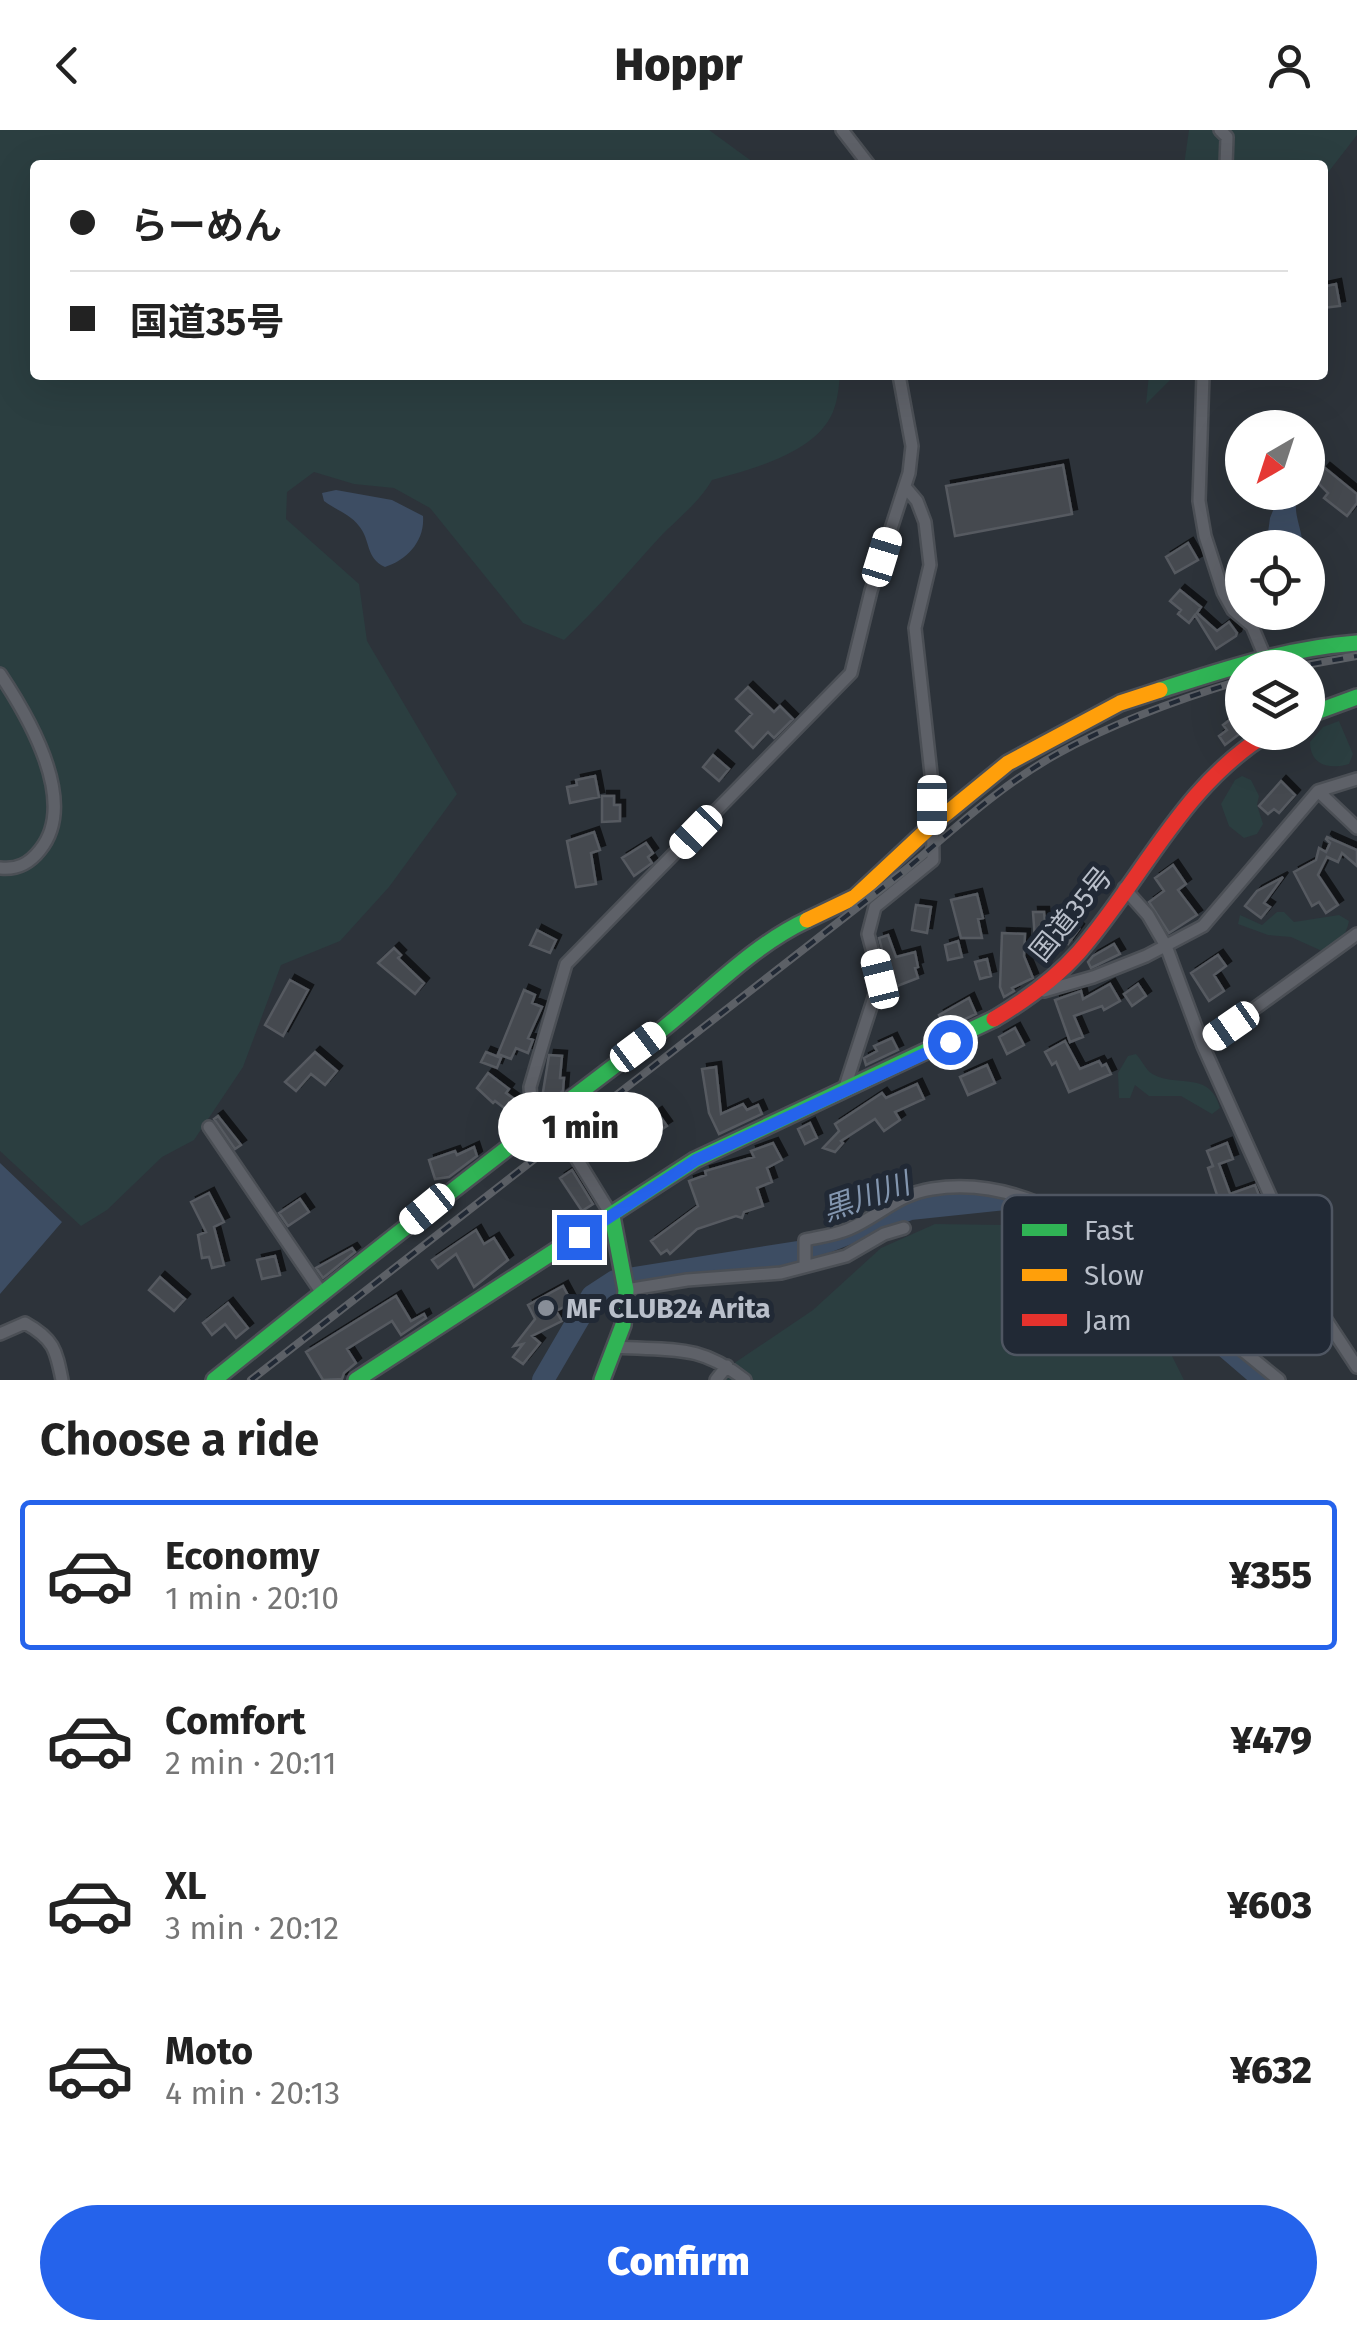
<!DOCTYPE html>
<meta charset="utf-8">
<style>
:root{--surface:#fff;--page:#f2f2f2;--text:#222;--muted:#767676;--line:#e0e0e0;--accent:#2563eb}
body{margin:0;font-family:"Fira Sans","Noto Sans JP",sans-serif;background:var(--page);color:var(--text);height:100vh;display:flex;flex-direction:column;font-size:38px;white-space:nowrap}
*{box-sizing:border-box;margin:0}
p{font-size:32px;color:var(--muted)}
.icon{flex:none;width:55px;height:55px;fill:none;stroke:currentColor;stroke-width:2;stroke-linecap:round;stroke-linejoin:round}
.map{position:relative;height:1250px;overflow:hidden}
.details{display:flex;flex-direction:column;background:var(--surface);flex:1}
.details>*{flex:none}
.banner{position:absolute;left:30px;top:30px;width:1298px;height:220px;border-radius:10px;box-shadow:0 10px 40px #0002;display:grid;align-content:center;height:220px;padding:0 40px;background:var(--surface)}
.needle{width:65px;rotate:219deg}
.buttons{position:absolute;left:1225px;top:280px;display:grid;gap:20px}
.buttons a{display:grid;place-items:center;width:100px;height:100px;border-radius:50%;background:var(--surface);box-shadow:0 10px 40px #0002;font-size:50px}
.end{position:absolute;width:45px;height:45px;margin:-22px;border:12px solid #2563eb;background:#fff;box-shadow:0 0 0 5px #fff}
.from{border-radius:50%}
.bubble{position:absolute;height:70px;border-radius:35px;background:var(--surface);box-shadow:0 10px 40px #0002;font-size:32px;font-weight:800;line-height:70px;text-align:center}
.car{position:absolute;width:30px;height:60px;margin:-30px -15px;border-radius:12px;box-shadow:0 0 8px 2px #0007;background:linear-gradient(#fff 24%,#345 0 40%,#fff 0 76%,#345 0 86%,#fff 0)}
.banner b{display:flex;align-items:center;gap:35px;height:95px;font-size:38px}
.banner b+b{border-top:2px solid var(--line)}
.banner i{width:25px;height:25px;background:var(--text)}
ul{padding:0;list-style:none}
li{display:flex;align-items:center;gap:30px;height:150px;margin:0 20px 15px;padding:0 20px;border:5px solid transparent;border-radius:10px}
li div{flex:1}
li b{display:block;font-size:38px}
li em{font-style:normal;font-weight:800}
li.current{border-color:var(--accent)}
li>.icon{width:90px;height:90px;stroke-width:1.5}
h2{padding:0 40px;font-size:45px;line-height:120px}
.cta{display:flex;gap:20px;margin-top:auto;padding:20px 40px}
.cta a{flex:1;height:115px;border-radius:60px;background:var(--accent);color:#fff;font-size:40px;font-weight:800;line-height:115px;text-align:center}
header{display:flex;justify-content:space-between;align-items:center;height:130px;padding:0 40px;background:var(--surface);font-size:45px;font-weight:800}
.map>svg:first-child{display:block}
</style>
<header><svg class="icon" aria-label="back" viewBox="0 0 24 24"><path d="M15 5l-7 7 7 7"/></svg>Hoppr<svg class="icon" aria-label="person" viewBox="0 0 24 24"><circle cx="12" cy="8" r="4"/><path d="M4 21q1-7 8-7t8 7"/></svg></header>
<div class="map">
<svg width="1357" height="1250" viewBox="0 0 1357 1250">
<defs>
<filter id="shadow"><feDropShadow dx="5" dy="-5" stdDeviation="0" flood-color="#0009"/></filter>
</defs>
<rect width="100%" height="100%" fill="#2d333a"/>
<path fill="#2b3e40" d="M0,0H709L757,35H35V245H840C839,255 838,267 835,276C822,322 752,339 712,350C698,374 678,388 659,408C628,442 598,478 564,510L523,493L430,378L394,358L354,354L314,342L287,362L286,389L359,454L367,511L457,664L389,757L340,811L281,835L243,937L194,1010L162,1027L107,1080L81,1096L0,1021Z
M1189,0H1357V5L1323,49L1322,35H1184Z
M1149,245H1175L1146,274Z
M1339,591L1353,624L1349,634C1329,640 1310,635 1310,612L1323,597Z
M1242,646L1251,650L1259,666L1257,675L1263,694L1257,704L1244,708L1229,696L1221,674L1235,650Z
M1277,782H1284L1294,792L1339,785L1349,791C1346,807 1337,815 1322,821L1291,807L1268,805L1238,794L1240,785L1262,795Z
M1136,924C1141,929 1146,940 1151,943C1175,959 1210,939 1220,978L1212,984L1181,966H1149L1135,955L1130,968H1119L1118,943L1128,926Z
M935,1094L1003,1095L1101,1124L1144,1170L1184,1250H721L733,1234L813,1180L881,1118Z"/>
<path fill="#3d4d63" d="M336,360L392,370L423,386C425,411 407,430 385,437C365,428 371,410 359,396C350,384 336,380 324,371L322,363Z
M1280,363H1298C1292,380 1300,394 1302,409L1267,410L1270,388Z
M0,1033L62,1092L0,1164Z"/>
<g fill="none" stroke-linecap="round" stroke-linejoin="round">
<path stroke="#3d4d63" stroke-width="22" d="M543,1250L592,1166L615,1151L804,1121L910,1079L1005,1069L1042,1080L1079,1099L1172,1171L1264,1250"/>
</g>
<path fill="#454a50" stroke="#565a61" stroke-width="2.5" filter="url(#shadow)" d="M1336,154L1340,176L1322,178V157Z
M1063,335L1072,384L955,406L946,356Z
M1325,338L1357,364V373L1347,386L1324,368L1328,363L1315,350Z
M1188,413L1198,430L1175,443L1166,427Z
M1242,438V471L1229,447Z
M1180,460L1201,477L1197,483L1217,501L1229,492L1237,503L1236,506L1216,519L1195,485L1189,493L1178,484L1181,480L1170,471Z
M748,557L774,582L780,576L793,589L774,608L768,602L753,618L736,601L752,584L736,569Z
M1237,584L1242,590V602L1225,615L1219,606L1227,600L1223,595Z
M713,625L729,639L719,651L703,637Z
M595,646L599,667L570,673L567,657L577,655L576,650Z
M1281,651L1295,665L1279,683L1274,679L1268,684L1259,676Z
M602,666H614V675H620V691L602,692Z
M594,702L600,720L591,723L596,754L576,757L567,711Z
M1327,707L1357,720V736L1342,723L1338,732L1327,727L1318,745L1338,775L1326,783L1319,772L1312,776L1294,742L1316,730L1319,718L1326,722L1330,713L1326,709Z
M646,713L653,723L648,727L652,733L634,746L622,728Z
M1173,735L1186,754L1178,760L1197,785L1169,803L1149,772L1164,761L1155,748Z
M1283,747L1264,773L1270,777L1261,788L1245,776L1257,761Z
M977,764L983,788L978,789L982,808H961L951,770Z
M1071,774L1081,783L1073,793L1079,799L1068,814L1050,799Z
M916,775L931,777L927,803L912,800Z
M1033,782H1044L1047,810L1042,815L1035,810Z
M537,800L556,810L550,823L530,815Z
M1002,803L1025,804L1024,826L1033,848L1012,858L1014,861L1004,867L1000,857Z
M888,805L896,827L915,822L918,837L915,838L918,848L892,858L879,808Z
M958,811L962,827L948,830L945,815Z
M1114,814L1120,824L1091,838L1088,832L1093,826Z
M394,818L401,825L398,828L424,853L415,864L378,833Z
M1218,825L1226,836L1214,845L1224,861L1209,871L1191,843Z
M987,829L991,846L980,849L975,832Z
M290,850L308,860L283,906L265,895Z
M1110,854L1120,871L1104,880L1102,876L1074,886L1083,907L1070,912L1055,870L1081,861L1083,869Z
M1138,854L1146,866L1132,876L1124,864Z
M524,860L535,865L532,873L542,877L528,908L533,910L528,923L516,918L511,929L498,924Z
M969,868L976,884L946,898L939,885Z
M1015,898L1024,915L1007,924L999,907Z
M892,908L898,920L866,935L864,928L877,921L874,916Z
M1065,911L1080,939L1099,931L1102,936L1106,934L1111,944L1069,962L1056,932L1052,935L1045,922Z
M315,922L337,941L325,955L311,944L296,961L285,952Z
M486,922L501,928L497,938L481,932Z
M549,925L562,926L560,948H564L563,961L547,973L542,968Z
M987,935L995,953L968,965L960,947Z
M716,937L721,984L743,974L747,980L758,975L762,984L719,1004L709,983L702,939Z
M488,943L509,959L506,963L520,973L512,984L495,971L493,973L477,958Z
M917,954L924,969L895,982L900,990L884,1001L875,989L841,1011L843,1013L835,1022L823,1018L839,1001L835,994L882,963L886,968Z
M657,982L667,996L644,1011L635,997Z
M218,986L241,1015L235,1019L214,989Z
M810,993L817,1008L805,1014L798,999Z
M773,1013L782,1030L767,1038L772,1052L757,1058L763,1076L744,1082L742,1088L736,1086L697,1099L670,1124L667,1120L661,1124L651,1111L698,1076L689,1051L706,1045L705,1041L754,1027L751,1021Z
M1227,1013L1233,1029L1219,1034L1230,1064L1255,1055L1271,1096L1243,1108L1233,1083L1224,1086L1208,1038L1213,1036L1207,1021Z
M474,1017L477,1026L449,1047L435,1049L429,1030L455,1021L457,1025Z
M572,1040L593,1074L582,1081L560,1048Z
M209,1063L224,1092L214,1097L224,1135L212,1138L209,1127L202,1128L198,1105L206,1102L191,1072Z
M300,1069L309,1082L288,1096L279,1083Z
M476,1100L484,1114L494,1108L508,1130L474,1157L456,1124L438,1138L432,1130Z
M352,1118L355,1122L323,1148L316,1138Z
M275,1126L280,1145L262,1149L257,1130Z
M160,1147L185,1169L174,1181L149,1160Z
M563,1156L572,1173L556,1181L562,1191L532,1206L540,1213L523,1234L513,1227L523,1214L514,1216L535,1189L528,1175Z
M396,1166L411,1191L424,1184L426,1188L401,1205L392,1191L347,1219L356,1233L344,1243L342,1249L323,1250L306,1222Z
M228,1173L248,1198L236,1208L225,1194L212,1205L203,1193Z"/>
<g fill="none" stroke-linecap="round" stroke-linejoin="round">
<path stroke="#424850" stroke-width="11" stroke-dasharray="11 5.5" stroke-linecap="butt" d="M549,992L569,1016"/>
<g stroke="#4b4f55" stroke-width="16">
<path id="street" d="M842,0L869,35
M1220,0L1227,7L1226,35
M1203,245L1199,371L1205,406L1223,462L1233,480L1252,496L1265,527
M0,544C28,586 79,672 40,720C29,734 17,740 0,738
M1318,661L1357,698
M1124,758L1148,785L1166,816L1203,916L1272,1070L1309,1164L1357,1237
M1044,861L1093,847L1146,826L1203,796L1318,661L1357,649
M1203,916L1357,804
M844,960L880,849L868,804L875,777L933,730L932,653L915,498L930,435L925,392L917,371L906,358
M549,992L531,969L530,957L566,834L851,543L871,461L909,343L912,316L899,245
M209,997L322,1163
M569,1016L612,1086
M805,1136V1110C819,1107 835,1105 849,1099C879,1086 898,1064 932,1059C1031,1043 1113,1114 1183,1172C1215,1198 1247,1224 1279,1250
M626,1160L687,1150L781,1143L846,1126L884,1104L904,1098
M0,1204L25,1193C54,1209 56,1220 62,1250
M616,1217C671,1221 699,1213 745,1250
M716,1250L727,1236"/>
</g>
<g stroke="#4b4f55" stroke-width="20">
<path id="fast" d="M1160,560C1226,539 1288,518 1357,513
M1308,585L1357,567
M214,1250C358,1134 503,1020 650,909C702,870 749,817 807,790
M356,1250L695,1030L994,889
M602,1250L623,1195L626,1160L612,1086"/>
</g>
<g stroke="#4b4f55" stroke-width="20">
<path id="slow" d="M807,790L855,767L931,696L1008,633L1120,573L1160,560"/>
</g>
<g stroke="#4b4f55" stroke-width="20">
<path id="jam" d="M994,889C1026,870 1054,850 1079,822C1144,747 1182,655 1270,602"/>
</g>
<use href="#street" stroke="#5e6168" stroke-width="11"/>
<use href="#fast" stroke="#30b455" stroke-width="15"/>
<use href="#slow" stroke="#ff9f0a" stroke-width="15"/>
<use href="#jam" stroke="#e5322d" stroke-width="15"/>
<g stroke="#5c6066" stroke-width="8">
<path id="rail" d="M1289,538L1357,526
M251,1250L904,741C953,700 1001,655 1057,624C1115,592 1179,569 1242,550"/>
</g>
<use href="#rail" stroke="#212935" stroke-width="4" stroke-dasharray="11" stroke-linecap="butt"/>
</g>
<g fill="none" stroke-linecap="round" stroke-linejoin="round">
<path stroke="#2563eb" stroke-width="12" d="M579,1107L696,1030L950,912"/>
</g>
<circle fill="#888e98" stroke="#212935" stroke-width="4" cx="546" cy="1178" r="10"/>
<g text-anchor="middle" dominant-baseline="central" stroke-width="10" stroke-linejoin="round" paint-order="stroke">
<g font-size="28" fill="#b9bfca" stroke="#212935">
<text transform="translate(1071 784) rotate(-51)">国道35号</text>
</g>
<g font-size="28" font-weight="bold" fill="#b9bfca" stroke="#212935" text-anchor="start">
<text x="566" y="1178">MF CLUB24 Arita</text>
</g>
<g font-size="30" font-style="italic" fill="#8396af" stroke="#212935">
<text transform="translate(866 1067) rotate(-19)">黒川川</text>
</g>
</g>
<rect x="1002" y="1065" width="330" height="160" rx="15" fill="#212935" stroke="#4f5662" stroke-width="2.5"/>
<rect x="1022" y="1094" width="45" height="12" fill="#30b455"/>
<rect x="1022" y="1139" width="45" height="12" fill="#ff9f0a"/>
<rect x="1022" y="1184" width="45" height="12" fill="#e5322d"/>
<g font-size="28" fill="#b9bfca">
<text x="1084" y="1110">Fast</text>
<text x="1084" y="1155">Slow</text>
<text x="1084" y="1200">Jam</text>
</g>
</svg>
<div class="buttons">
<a><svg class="needle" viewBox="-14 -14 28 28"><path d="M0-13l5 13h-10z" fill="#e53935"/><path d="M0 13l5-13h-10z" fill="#767676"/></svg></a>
<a><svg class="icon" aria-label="locate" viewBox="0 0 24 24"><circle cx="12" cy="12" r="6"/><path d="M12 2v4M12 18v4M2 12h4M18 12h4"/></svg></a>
<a><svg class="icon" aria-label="layers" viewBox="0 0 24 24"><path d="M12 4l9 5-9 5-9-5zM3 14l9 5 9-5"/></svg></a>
</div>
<i class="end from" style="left:950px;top:912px"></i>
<i class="end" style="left:579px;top:1107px"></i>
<div class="bubble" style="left:498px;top:962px;width:165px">1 min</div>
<i class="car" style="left:882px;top:427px;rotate:17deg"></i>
<i class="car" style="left:932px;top:675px;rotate:180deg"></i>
<i class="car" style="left:696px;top:702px;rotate:224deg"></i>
<i class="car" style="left:880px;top:849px;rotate:346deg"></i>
<i class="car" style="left:1231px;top:896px;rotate:235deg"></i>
<i class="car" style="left:638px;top:917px;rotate:53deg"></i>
<i class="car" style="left:427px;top:1079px;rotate:231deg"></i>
<div class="banner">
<b><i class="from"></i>らーめん</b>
<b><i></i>国道35号</b>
</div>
</div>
<section class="details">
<h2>Choose a ride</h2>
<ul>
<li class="current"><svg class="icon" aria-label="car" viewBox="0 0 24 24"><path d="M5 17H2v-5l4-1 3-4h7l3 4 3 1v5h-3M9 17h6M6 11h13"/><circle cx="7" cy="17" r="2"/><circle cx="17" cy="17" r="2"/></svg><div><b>Economy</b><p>1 min · 20:10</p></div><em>¥355</em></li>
<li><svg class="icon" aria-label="car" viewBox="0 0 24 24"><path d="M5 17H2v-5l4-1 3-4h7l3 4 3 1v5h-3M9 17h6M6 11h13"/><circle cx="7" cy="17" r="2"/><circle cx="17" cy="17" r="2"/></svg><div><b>Comfort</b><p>2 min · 20:11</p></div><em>¥479</em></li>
<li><svg class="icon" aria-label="car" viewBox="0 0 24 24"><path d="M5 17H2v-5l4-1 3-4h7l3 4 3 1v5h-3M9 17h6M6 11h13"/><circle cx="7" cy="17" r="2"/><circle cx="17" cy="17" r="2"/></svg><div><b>XL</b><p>3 min · 20:12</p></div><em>¥603</em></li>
<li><svg class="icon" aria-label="car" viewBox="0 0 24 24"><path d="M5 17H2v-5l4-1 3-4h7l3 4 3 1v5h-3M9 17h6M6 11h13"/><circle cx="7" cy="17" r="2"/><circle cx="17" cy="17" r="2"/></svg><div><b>Moto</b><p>4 min · 20:13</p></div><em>¥632</em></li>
</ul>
<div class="cta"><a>Confirm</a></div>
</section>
